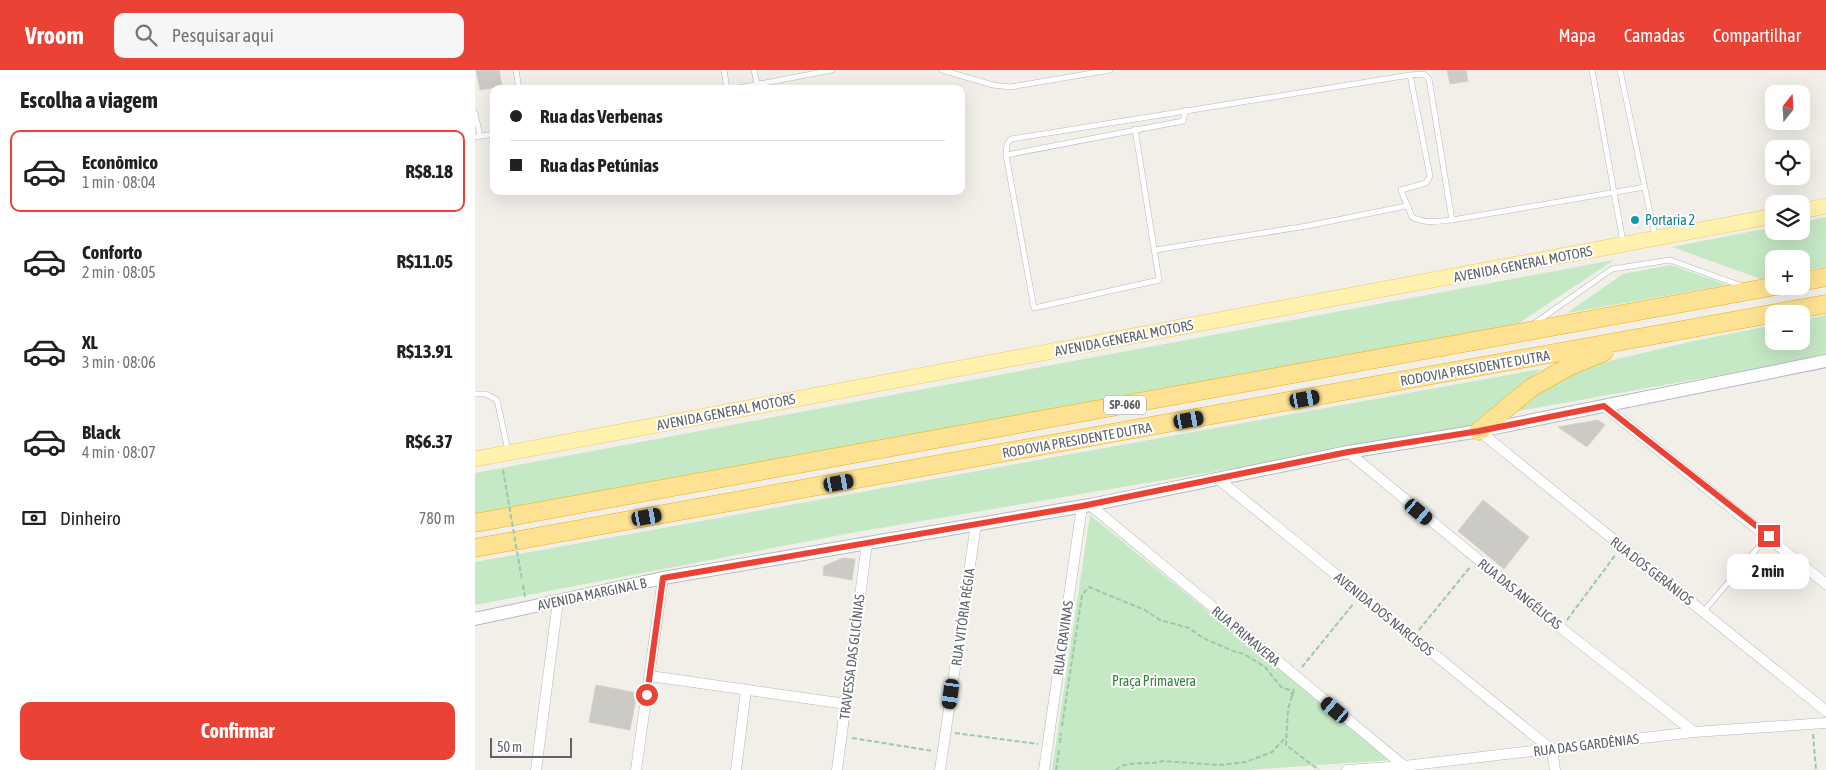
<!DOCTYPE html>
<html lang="pt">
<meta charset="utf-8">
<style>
:root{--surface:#fff;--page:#f6f6f6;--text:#202124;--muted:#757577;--line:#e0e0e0;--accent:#ea4335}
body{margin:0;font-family:"Asap Condensed",sans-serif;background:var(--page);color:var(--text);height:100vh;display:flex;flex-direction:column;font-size:19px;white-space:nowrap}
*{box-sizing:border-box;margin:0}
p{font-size:16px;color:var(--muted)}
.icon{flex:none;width:28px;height:28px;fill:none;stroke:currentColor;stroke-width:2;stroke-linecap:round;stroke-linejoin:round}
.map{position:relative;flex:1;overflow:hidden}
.details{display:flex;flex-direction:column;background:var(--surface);width:475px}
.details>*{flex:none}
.hud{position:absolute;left:15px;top:15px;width:475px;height:110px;border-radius:10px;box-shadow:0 5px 20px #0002;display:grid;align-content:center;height:110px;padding:0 20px;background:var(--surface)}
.needle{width:32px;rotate:18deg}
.buttons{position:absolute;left:1290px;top:15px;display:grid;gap:10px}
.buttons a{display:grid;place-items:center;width:45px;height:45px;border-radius:10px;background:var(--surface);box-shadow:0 5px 20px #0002;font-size:25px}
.scale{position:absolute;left:15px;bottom:12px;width:82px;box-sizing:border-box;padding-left:5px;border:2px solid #5f6368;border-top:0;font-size:14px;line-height:18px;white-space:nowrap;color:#5f6368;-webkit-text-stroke:4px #fff;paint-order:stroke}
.end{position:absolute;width:22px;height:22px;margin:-11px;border:6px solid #ea4335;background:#fff;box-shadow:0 0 0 2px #fff}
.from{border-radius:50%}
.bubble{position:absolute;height:35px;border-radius:10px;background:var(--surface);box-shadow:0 5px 20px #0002;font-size:16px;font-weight:700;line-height:35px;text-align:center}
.car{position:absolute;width:15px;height:30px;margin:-15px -8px;border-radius:6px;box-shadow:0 0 4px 1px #0007;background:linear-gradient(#222 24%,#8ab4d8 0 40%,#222 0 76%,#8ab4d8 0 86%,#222 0)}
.hud b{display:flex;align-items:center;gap:18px;height:48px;font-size:19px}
.hud b+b{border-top:1px solid var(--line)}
.hud i{width:12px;height:12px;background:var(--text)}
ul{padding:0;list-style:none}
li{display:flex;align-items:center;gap:15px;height:82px;margin:0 10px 8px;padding:0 10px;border:2px solid transparent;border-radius:10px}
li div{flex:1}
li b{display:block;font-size:19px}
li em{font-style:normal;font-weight:700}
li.active{border-color:var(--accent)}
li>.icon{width:45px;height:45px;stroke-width:1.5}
h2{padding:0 20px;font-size:22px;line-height:60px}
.pay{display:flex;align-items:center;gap:12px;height:55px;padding:0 20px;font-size:19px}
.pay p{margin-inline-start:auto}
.action{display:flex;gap:10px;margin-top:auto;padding:10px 20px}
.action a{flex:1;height:58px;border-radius:10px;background:var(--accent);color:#fff;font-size:20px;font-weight:700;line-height:58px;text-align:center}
header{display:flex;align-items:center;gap:30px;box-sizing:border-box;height:70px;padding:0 25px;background:var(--accent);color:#fff}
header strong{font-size:24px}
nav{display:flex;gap:28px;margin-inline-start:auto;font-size:18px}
.search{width:350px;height:45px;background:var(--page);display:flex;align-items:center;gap:12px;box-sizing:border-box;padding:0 18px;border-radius:10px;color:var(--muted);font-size:19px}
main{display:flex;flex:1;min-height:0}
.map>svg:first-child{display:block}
</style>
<header>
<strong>Vroom</strong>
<div class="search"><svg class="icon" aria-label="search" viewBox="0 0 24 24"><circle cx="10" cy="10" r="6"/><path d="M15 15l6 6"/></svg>Pesquisar aqui</div>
<nav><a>Mapa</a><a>Camadas</a><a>Compartilhar</a></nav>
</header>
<main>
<section class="details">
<h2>Escolha a viagem</h2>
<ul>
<li class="active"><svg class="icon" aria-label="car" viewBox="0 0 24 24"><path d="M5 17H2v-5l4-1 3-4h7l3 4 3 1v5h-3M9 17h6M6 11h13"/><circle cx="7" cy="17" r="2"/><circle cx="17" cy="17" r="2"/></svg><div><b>Econômico</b><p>1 min · 08:04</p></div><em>R$8.18</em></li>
<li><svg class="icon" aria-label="car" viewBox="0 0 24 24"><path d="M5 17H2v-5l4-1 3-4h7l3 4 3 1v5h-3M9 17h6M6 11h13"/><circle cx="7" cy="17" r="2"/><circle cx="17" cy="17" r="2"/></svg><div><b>Conforto</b><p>2 min · 08:05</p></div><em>R$11.05</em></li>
<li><svg class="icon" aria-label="car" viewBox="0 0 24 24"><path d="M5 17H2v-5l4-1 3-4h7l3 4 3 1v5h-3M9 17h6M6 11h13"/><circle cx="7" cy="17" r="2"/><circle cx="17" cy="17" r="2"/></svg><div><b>XL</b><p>3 min · 08:06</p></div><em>R$13.91</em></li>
<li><svg class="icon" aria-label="car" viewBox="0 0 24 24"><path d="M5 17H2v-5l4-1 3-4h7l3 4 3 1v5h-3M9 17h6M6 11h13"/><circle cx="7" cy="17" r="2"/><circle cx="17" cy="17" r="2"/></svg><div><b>Black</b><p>4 min · 08:07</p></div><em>R$6.37</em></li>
</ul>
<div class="pay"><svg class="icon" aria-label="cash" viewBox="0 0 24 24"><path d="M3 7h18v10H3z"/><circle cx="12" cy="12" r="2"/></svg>Dinheiro<p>780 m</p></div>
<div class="action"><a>Confirmar</a></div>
</section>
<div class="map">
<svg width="1351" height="700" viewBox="0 0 1351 700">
<rect width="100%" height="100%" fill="#f1efe8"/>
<path fill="#c5e8c5" d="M1351,147V197L1326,201V189H1299V207L1286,209L1197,177L1299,157V161H1326V152Z
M1139,190L1038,257L0,445V403Z
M1196,195L1252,215L1092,243L1148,204Z
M1351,245V286L1043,341L1062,323L1109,297L1214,272L1299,255V271H1326V250Z
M1066,299L1017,343L997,358L376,463L0,535V492Z
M615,445L915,690L773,700H577Z"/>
<path fill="#cccac5" stroke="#d6d1c6" d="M1,0H24L27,16L5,20Z
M972,0H991L993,11L975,14Z
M1123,350L1130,355L1112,377L1083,357Z
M1008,430L1054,467L1029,499L983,461Z
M368,488L380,489L377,510L348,505L349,496Z
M121,615L162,623L155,660L114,652Z"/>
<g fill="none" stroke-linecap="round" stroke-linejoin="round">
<g stroke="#b5b8bc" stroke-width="6">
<path id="service" d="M41,0L44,19
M249,0L252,19
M279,0L282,14
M467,0L518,15L535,17L635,0
M1117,0L1148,172
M1145,0L1180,166
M935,5L949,4L954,9L977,150
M258,19L357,0
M0,43L5,66
M660,59L684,210L559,238L531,85L532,74L536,69L935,5L955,106L951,113L926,120L937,147C950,154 963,151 977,150L1170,117
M0,67L19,64
M531,85L708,51L711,40
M680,180L832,156L931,136
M1060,253L1137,199L1195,190L1267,216
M0,324H11L22,330L33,381
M1228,542L1293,466"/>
</g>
<g stroke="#b5b8bc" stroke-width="11">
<path id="minor" d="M1129,336L1351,514
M1004,361L1351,641
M873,382L1086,558L1219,662
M742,408L1077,680L1080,700
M615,435L929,696
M175,606L371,634
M61,700L83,531
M161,700L188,508
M261,700L271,620
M362,700L392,473
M465,700L501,454
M569,700L607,436
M872,700L929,696L1219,662L1351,653"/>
</g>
<g stroke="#b5b8bc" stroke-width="14">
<path id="tertiary" d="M0,549L188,508L615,435L873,382L1004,361L1351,291"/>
</g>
<g stroke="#f2c960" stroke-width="16">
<path id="primary" d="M1326,141L1351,136
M0,389L1299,146"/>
</g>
<g stroke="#f9ab00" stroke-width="19">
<path id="motorway" d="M1326,212L1351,207
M1004,361L1056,318L1093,297L1129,282
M0,453L1301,216
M0,478L1351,234"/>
</g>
<path stroke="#9cc7a9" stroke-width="2" stroke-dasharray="5 2.5" stroke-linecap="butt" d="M48,515L50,527
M1092,550L1141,484
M944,560L996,496
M827,597L879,533
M819,619L813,639L811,675L844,700
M587,656L607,525L614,517L670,540L685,550L714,558L728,568L758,581L769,584L790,597L806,617L814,620L818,626
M480,663L563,674
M1338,664L1341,700
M377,668L458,681
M585,673L586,663
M581,700L584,680
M641,700C652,689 675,696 688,691L744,695L771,692L797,682L811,667"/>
<use href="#service" stroke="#fff" stroke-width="5"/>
<use href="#minor" stroke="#fff" stroke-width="10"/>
<use href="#tertiary" stroke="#fff" stroke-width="12"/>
<use href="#primary" stroke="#fff2af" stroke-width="15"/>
<use href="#motorway" stroke="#fde293" stroke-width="18"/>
<path stroke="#9cc7a9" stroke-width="2" stroke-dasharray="5 2.5" stroke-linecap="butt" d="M28,400L47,510"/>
</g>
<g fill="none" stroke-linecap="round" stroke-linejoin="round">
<path stroke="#ea4335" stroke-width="6" d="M172,625L188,508L607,436L873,382L1004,361L1129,336L1294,466"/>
</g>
<circle fill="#0f9aa8" stroke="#fff" stroke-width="2" cx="1160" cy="150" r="5"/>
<g text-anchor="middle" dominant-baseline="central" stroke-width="4" stroke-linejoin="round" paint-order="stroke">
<rect fill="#fff" stroke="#8f9295" stroke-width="1" x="629" y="325.5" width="42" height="19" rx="4"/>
<g font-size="12" font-weight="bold" fill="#5f6368">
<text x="650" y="335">SP-060</text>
</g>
<g font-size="14" fill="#0d838f" stroke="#fff" text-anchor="start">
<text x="1170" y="150">Portaria 2</text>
</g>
<g font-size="14" fill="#5f6368" stroke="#fff">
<text transform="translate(1048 194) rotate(-11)">AVENIDA GENERAL MOTORS</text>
<text transform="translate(649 268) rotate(-11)">AVENIDA GENERAL MOTORS</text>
<text transform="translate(1000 298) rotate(-10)">RODOVIA PRESIDENTE DUTRA</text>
<text transform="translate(251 342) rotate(-11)">AVENIDA GENERAL MOTORS</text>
<text transform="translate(602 370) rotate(-10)">RODOVIA PRESIDENTE DUTRA</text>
<text transform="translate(1177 501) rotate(38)">RUA DOS GERÂNIOS</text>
<text transform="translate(117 524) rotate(-12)">AVENIDA MARGINAL B</text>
<text transform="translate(1045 524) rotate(39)">RUA DAS ANGÉLICAS</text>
<text transform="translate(909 544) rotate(39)">AVENIDA DOS NARCISOS</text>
<text transform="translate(488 547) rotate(-82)">RUA VITÓRIA RÉGIA</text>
<text transform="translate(771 566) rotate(40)">RUA PRIMAVERA</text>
<text transform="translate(588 568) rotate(-82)">RUA CRAVINAS</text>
<text transform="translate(377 587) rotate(-83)">TRAVESSA DAS GLICÍNIAS</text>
<text transform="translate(1111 675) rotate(-7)">RUA DAS GARDÊNIAS</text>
</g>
<g font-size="14" fill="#348238" stroke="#fff">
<text x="679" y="611">Praça Primavera</text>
</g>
</g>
</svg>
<div class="buttons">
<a><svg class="needle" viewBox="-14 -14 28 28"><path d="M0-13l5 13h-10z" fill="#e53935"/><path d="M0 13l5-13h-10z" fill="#757577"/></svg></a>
<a><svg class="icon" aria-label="locate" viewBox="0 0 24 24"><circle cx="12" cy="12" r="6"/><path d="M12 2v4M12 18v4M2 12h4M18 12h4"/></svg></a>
<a><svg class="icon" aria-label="layers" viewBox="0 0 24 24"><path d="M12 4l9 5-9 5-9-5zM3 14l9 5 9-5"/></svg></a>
<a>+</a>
<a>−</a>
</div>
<div class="scale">50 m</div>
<i class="end from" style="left:172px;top:625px"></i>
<i class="end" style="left:1294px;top:466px"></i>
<div class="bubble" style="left:1252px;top:484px;width:82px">2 min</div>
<i class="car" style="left:830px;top:329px;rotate:80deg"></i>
<i class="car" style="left:714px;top:350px;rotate:80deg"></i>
<i class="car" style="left:364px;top:413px;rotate:80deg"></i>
<i class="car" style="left:944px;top:442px;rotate:130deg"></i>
<i class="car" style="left:172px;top:447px;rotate:80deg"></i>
<i class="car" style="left:476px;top:624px;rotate:188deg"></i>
<i class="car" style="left:860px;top:640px;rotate:310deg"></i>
<div class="hud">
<b><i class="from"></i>Rua das Verbenas</b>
<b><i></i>Rua das Petúnias</b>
</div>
</div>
</main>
